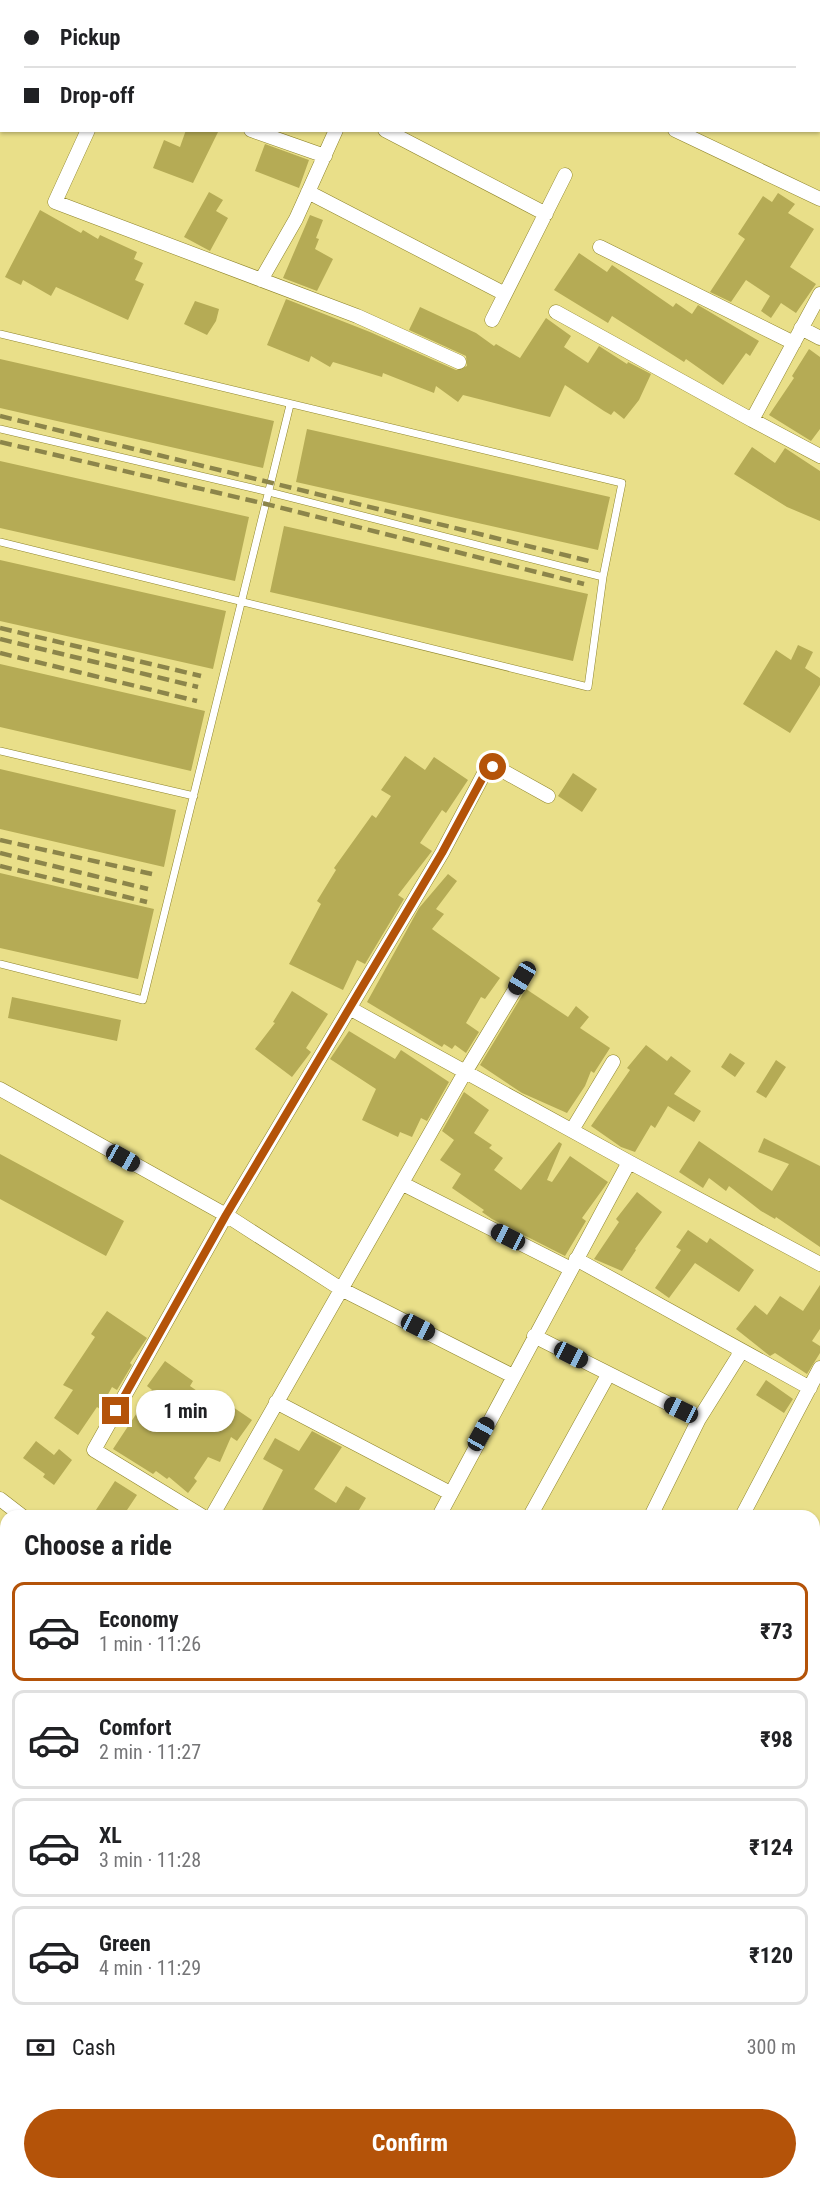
<!DOCTYPE html>
<meta charset="utf-8">
<style>
:root{--surface:#fff;--page:#f6f6f6;--text:#202124;--muted:#757577;--line:#e0e0e0;--accent:#b45309}
body{margin:0;font-family:"Roboto Condensed",sans-serif;background:var(--page);color:var(--text);height:100vh;display:flex;flex-direction:column;font-size:22px;white-space:nowrap}
*{box-sizing:border-box;margin:0}
p{font-size:20px;color:var(--muted)}
.icon{flex:none;width:33px;height:33px;fill:none;stroke:currentColor;stroke-width:2;stroke-linecap:round;stroke-linejoin:round}
.map{position:relative;flex:1;overflow:hidden}
.side{position:absolute;left:0px;top:1510px;width:820px;height:680px;display:flex;flex-direction:column;background:var(--surface);border-radius:18px 18px 0 0;box-shadow:0 2px 4px #0004}
.side>*{flex:none}
.guide{position:absolute;left:0px;top:0px;width:820px;height:132px;box-shadow:0 2px 4px #0004;display:grid;align-content:center;height:132px;padding:0 24px;background:var(--surface)}
.end{position:absolute;width:27px;height:27px;margin:-14px;border:8px solid #b45309;background:#fff;box-shadow:0 0 0 3px #fff}
.from{border-radius:50%}
.bubble{position:absolute;height:42px;border-radius:21px;background:var(--surface);box-shadow:0 2px 4px #0004;font-size:20px;font-weight:700;line-height:42px;text-align:center}
.car{position:absolute;width:18px;height:36px;margin:-18px -9px;border-radius:8px;box-shadow:0 0 4px 2px #0007;background:linear-gradient(#222 24%,#8ab4d8 0 40%,#222 0 76%,#8ab4d8 0 86%,#222 0)}
.guide b{display:flex;align-items:center;gap:21px;height:57px;font-size:22px}
.guide b+b{border-top:2px solid var(--line)}
.guide i{width:15px;height:15px;background:var(--text)}
ul{padding:0;list-style:none}
li{display:flex;align-items:center;gap:18px;height:99px;margin:0 12px 9px;padding:0 12px;border:3px solid var(--line);border-radius:12px}
li div{flex:1}
li b{display:block;font-size:22px}
li em{font-style:normal;font-weight:700}
li.active{border-color:var(--accent)}
li>.icon{width:54px;height:54px;stroke-width:1.5}
h2{padding:0 24px;font-size:27px;line-height:72px}
.pay{display:flex;align-items:center;gap:15px;height:66px;padding:0 24px;font-size:22px}
.pay p{margin-inline-start:auto}
.primary-button{display:flex;gap:12px;margin-top:auto;padding:12px 24px}
.primary-button a{flex:1;height:69px;border-radius:36px;background:var(--accent);color:#fff;font-size:24px;font-weight:700;line-height:69px;text-align:center}
.map>svg:first-child{display:block}
</style>
<div class="map">
<svg width="820" height="2189" viewBox="0 0 820 2189">
<rect width="100%" height="100%" fill="#e9df89"/>
<path fill="#b5ab55" d="M186,130H219L193,183L153,168L164,140L180,147Z
M265,144L309,160L299,188L255,171Z
M209,192L223,200L216,211L228,218L210,251L184,237Z
M778,193L795,204L788,213L814,229L790,267L816,284L796,313L781,303L771,318L761,311L770,296L746,280L731,302L710,292L745,239L738,234L763,196L772,202Z
M40,210L81,233L83,230L98,239L100,235L137,252L134,259L143,263L135,280L144,284L128,320L56,287L51,296L23,280L21,285L5,277Z
M310,215L323,220L316,238L319,239L315,249L333,259L317,291L283,278Z
M579,253L607,272L612,265L673,307L676,303L692,314L698,305L759,341L750,356L746,353L723,385L686,359L684,362L612,316L608,323L554,290Z
M286,299L370,332L456,370L467,366L466,356L409,330L420,307L476,333L494,346L496,344L520,358L546,318L571,336L564,347L588,363L599,346L627,364L628,362L651,374L639,400L624,419L614,411L611,415L604,411L565,385L550,417L463,395L458,402L436,386L434,393L383,373L382,377L333,362L330,367L311,356L309,362L267,345Z
M195,301L219,309L216,321L207,335L184,324Z
M809,349L820,357V429L811,441L769,415L794,378L792,376Z
M0,359L274,421L263,468L0,408Z
M307,429L610,497L598,550L296,482Z
M752,447L775,463L785,448L820,471V521L787,507L734,474Z
M0,461L249,517L235,581L0,528Z
M284,526L588,594L573,661L270,592Z
M0,560L226,611L213,669L0,621Z
M798,645L813,652L805,668L820,678V685L790,733L743,704L776,650L791,660Z
M0,664L205,711L191,771L0,727Z
M405,756L425,770L434,757L468,780L446,813L442,810L420,843L432,851L398,895L404,899L365,964L357,960L343,990L289,964L321,904L317,901L336,870L334,868L372,815L376,818L391,796L381,790Z
M0,769L176,810L164,867L0,829Z
M573,773L597,789L582,812L558,796Z
M0,873L154,909L138,979L0,948Z
M448,874L457,881L436,909L444,914L432,929L500,978L485,999L481,997L466,1023L479,1032L466,1053L455,1045L452,1049L444,1044L442,1047L367,1002L419,908Z
M526,989L568,1017L576,1006L589,1017L580,1028L610,1048L594,1073L591,1071L585,1086L567,1113L522,1093L480,1065Z
M292,991L328,1014L306,1048L311,1052L292,1077L255,1049L275,1023L273,1022Z
M12,997L121,1020L117,1041L8,1018Z
M349,1031L395,1059L401,1050L449,1082L427,1121L421,1118L412,1137L400,1132L398,1137L362,1120L376,1089L330,1059Z
M646,1045L667,1061L671,1056L691,1071L674,1094L701,1111L694,1122L668,1106L655,1128L651,1125L635,1152L621,1147L591,1126L630,1070L627,1068Z
M730,1053L745,1063L735,1077L721,1067Z
M776,1060L786,1067L766,1098L756,1092Z
M464,1092L489,1110L474,1133L492,1145L489,1148L503,1158L494,1170L521,1190L559,1142L562,1144L547,1180L552,1182L570,1156L608,1182L582,1218L586,1221L565,1256L492,1219L482,1212L484,1210L452,1188L461,1174L440,1160L454,1140L442,1131Z
M764,1138L820,1166V1247L776,1217L775,1219L761,1211L729,1186L726,1191L709,1178L703,1188L679,1172L699,1141L772,1191L789,1164L758,1152Z
M0,1154L124,1221L106,1256L0,1199Z
M637,1192L662,1212L635,1249L636,1250L622,1271L594,1259L619,1222L616,1219Z
M688,1230L707,1243L710,1238L754,1270L739,1292L695,1263L669,1298L655,1288L681,1250L676,1247Z
M820,1285V1329L812,1341L820,1346V1353L807,1374L775,1353L770,1356L736,1329L755,1305L767,1315L780,1296L803,1311Z
M107,1311L147,1338L130,1363L132,1365L117,1390L112,1387L100,1409L97,1407L78,1435L54,1418L73,1390L63,1385L95,1337L91,1334Z
M165,1361L193,1381L190,1386L220,1407L224,1401L252,1420L237,1441L231,1437L220,1462L208,1457L194,1478L197,1481L188,1493L169,1477L167,1479L156,1471L153,1474L113,1449L152,1390L147,1386Z
M766,1380L793,1399L784,1413L756,1395Z
M312,1431L342,1447L314,1489L336,1503L346,1486L366,1498L356,1515L358,1516H259L283,1470L263,1459L275,1438L299,1451Z
M36,1441L54,1455L59,1449L72,1460L54,1485L43,1477L45,1474L23,1458Z
M115,1481L137,1495L123,1516H92Z"/>
<g fill="none" stroke-linecap="round" stroke-linejoin="round">
<g stroke="#8e842b" stroke-width="8">
<path id="service" d="M0,334L622,483L603,577L588,687L0,542
M0,429L269,492L603,577
M0,751L194,796
M0,964L143,1000L290,405"/>
</g>
<g stroke="#8e842b" stroke-width="15">
<path id="minor" d="M59,0L63,2
M306,0L309,2
M400,0L403,2
M107,2L108,0
M88,130L55,202L357,316L459,362
M251,130L325,156
M385,130L546,214
M675,130L820,199
M308,192L505,294
M600,247L794,343
M261,280L296,219L336,130
M820,294L752,420L820,456
M556,312L752,420
M492,320L565,175
M801,328L820,338
M351,1009L629,1162
M0,1089L226,1215L341,1289L513,1376
M572,1130L613,1062
M403,1184L571,1269
M576,1259L810,1388
M534,1336L699,1419
M276,1402L450,1493
M0,1499L22,1516
M202,1516L94,1450L226,1215L442,853L487,768L503,771L548,796
M212,1516L464,1074L522,978
M439,1516L629,1162L820,1264
M530,1516L608,1375
M651,1516L699,1419L741,1352
M742,1516L820,1368
M814,1921L820,1922
M814,2045L820,2029
M0,2059L6,2065
M0,2140L6,2145
M0,2180L6,2170
M388,2184L393,2189
M810,2184L820,2188
M38,2189L42,2184
M501,2189L504,2184
M760,2189L763,2184"/>
</g>
<g stroke="#8e842b" stroke-width="18">
<path id="tertiary" d="M760,0L764,2
M819,25L820,26
M814,1655L820,1645
M814,1786L820,1787
M20,2189L23,2184"/>
</g>
<use href="#service" stroke="#fff" stroke-width="7"/>
<use href="#minor" stroke="#fff" stroke-width="14"/>
<use href="#tertiary" stroke="#fff" stroke-width="16"/>
<path stroke="#8c854a" stroke-width="4.5" stroke-dasharray="12 6" stroke-linecap="butt" d="M0,416L589,561
M0,442L266,504L584,584
M0,628L201,676
M0,639L198,687
M0,653L197,701
M0,840L152,874
M0,853L148,889
M0,866L147,902
M0,1851L6,1857
M0,1868L6,1874
M0,1983L6,1992
M321,2184L326,2189
M342,2184L348,2189"/>
</g>
<g fill="none" stroke-linecap="round" stroke-linejoin="round">
<path stroke="#b45309" stroke-width="8" d="M116,1411L226,1215L442,853L488,768L493,767"/>
</g>
</svg>
<i class="end from" style="left:493px;top:767px"></i>
<i class="end" style="left:116px;top:1411px"></i>
<div class="bubble" style="left:136px;top:1390px;width:99px">1 min</div>
<i class="car" style="left:522px;top:978px;rotate:211deg"></i>
<i class="car" style="left:123px;top:1158px;rotate:119deg"></i>
<i class="car" style="left:508px;top:1237px;rotate:297deg"></i>
<i class="car" style="left:418px;top:1327px;rotate:117deg"></i>
<i class="car" style="left:571px;top:1355px;rotate:117deg"></i>
<i class="car" style="left:681px;top:1410px;rotate:296deg"></i>
<i class="car" style="left:481px;top:1434px;rotate:29deg"></i>
<div class="guide">
<b><i class="from"></i>Pickup</b>
<b><i></i>Drop-off</b>
</div>
<section class="side">
<h2>Choose a ride</h2>
<ul>
<li class="active"><svg class="icon" aria-label="car" viewBox="0 0 24 24"><path d="M5 17H2v-5l4-1 3-4h7l3 4 3 1v5h-3M9 17h6M6 11h13"/><circle cx="7" cy="17" r="2"/><circle cx="17" cy="17" r="2"/></svg><div><b>Economy</b><p>1 min · 11:26</p></div><em>₹73</em></li>
<li><svg class="icon" aria-label="car" viewBox="0 0 24 24"><path d="M5 17H2v-5l4-1 3-4h7l3 4 3 1v5h-3M9 17h6M6 11h13"/><circle cx="7" cy="17" r="2"/><circle cx="17" cy="17" r="2"/></svg><div><b>Comfort</b><p>2 min · 11:27</p></div><em>₹98</em></li>
<li><svg class="icon" aria-label="car" viewBox="0 0 24 24"><path d="M5 17H2v-5l4-1 3-4h7l3 4 3 1v5h-3M9 17h6M6 11h13"/><circle cx="7" cy="17" r="2"/><circle cx="17" cy="17" r="2"/></svg><div><b>XL</b><p>3 min · 11:28</p></div><em>₹124</em></li>
<li><svg class="icon" aria-label="car" viewBox="0 0 24 24"><path d="M5 17H2v-5l4-1 3-4h7l3 4 3 1v5h-3M9 17h6M6 11h13"/><circle cx="7" cy="17" r="2"/><circle cx="17" cy="17" r="2"/></svg><div><b>Green</b><p>4 min · 11:29</p></div><em>₹120</em></li>
</ul>
<div class="pay"><svg class="icon" aria-label="cash" viewBox="0 0 24 24"><path d="M3 7h18v10H3z"/><circle cx="12" cy="12" r="2"/></svg>Cash<p>300 m</p></div>
<div class="primary-button"><a>Confirm</a></div>
</section>
</div>
